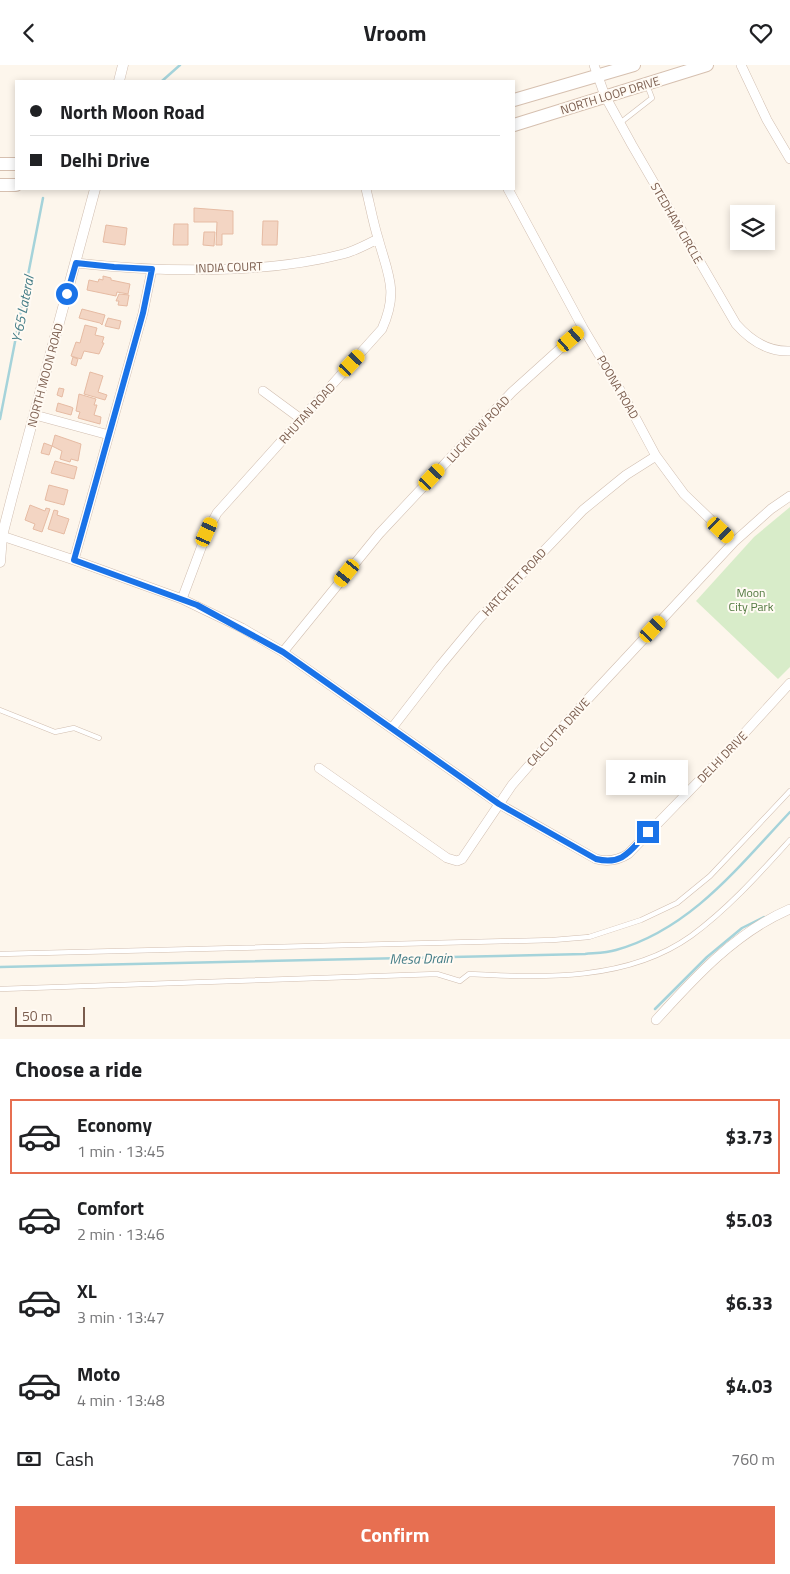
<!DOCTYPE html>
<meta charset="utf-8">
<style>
:root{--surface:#fff;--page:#f6f6f6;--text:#202124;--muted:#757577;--line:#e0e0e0;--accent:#e76f51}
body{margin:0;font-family:"Titillium Web",sans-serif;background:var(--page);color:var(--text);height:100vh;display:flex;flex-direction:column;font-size:19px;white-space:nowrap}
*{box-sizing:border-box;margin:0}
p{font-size:16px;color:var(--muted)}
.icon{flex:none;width:28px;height:28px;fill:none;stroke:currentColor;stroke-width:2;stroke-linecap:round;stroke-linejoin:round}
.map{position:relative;height:974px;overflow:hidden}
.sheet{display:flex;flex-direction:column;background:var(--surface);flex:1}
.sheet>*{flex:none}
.banner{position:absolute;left:15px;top:15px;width:500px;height:110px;border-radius:0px;box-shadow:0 2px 8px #0003;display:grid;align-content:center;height:110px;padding:0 15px;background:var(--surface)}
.buttons{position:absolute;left:730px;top:140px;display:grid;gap:10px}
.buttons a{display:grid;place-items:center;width:45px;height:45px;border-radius:0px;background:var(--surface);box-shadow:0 2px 8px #0003;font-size:25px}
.scale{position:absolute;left:15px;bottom:12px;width:70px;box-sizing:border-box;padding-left:5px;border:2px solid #7a5c4d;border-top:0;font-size:14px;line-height:18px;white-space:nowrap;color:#7a5c4d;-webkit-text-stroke:4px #fffaf3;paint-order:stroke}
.end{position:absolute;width:22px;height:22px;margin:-11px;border:6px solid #1a73e8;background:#fff;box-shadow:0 0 0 2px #fff}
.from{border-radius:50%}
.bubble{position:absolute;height:35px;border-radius:0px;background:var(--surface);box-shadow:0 2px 8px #0003;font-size:16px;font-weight:700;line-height:35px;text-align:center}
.car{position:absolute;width:15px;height:30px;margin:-15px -8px;border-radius:6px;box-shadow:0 0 4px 1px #0007;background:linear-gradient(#f5c518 24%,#345 0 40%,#f5c518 0 76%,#345 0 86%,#f5c518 0)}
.banner b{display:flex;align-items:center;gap:18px;height:48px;font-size:19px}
.banner b+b{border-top:1px solid var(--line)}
.banner i{width:12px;height:12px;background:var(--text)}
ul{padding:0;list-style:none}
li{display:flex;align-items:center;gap:15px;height:75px;margin:0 10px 8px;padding:0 5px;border:2px solid transparent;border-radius:0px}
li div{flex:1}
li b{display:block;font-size:19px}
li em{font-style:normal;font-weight:700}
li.on{border-color:var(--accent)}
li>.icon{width:45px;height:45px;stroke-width:1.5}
h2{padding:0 15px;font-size:22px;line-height:60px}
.pay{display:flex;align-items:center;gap:12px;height:55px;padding:0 15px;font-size:19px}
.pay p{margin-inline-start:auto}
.primary-button{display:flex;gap:10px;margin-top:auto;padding:10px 15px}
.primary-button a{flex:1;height:58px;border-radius:0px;background:var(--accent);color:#fff;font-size:20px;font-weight:700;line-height:58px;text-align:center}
header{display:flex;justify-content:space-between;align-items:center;height:65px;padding:0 15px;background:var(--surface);font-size:22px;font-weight:700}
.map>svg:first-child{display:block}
</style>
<header><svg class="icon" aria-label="back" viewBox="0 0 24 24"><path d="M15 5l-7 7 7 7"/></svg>Vroom<svg class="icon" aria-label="heart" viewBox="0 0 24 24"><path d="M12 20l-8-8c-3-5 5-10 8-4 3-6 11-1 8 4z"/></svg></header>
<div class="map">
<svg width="790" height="974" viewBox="0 0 790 974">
<rect width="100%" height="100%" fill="#fdf6ec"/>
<path fill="#d8ecc9" d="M790,442V602L778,614L696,536L754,472Z"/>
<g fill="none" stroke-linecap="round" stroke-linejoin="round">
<path stroke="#a5d3da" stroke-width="2.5" d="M162,16L180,0
M0,354L43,133
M0,902L585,889C595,888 606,888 616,885C691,864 739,801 790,747
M655,944L707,892L742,863L764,852"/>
</g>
<path fill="#f3d5c3" stroke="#e6bba3" d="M194,143L233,146V169H222V180H216L217,157H194Z
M263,156H278L277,180H262Z
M174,159H188V180H173Z
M106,160L127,163L125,180L103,177Z
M204,167H215L214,181L203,180Z
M103,211L111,213V215L130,219L128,229L117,227L116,231L87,225L89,215L98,217L99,214L103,215Z
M119,229L129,230L127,241L118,240L119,236H116Z
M82,244L105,250L102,260L100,258L79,253Z
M108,253L121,256L119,264L105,261Z
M85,260L97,263L95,270L104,272L102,278H104L99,289L84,286L81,294L71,291L76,277L80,278Z
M73,292L78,294L76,301L71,299Z
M90,307L103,311L98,327L107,330L105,335L84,329Z
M59,323L64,324L62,332L57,330Z
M79,329L96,334L94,340H97L94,350L101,352L100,359L78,353L80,347L76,346Z
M58,338L71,342L73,343L71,350L56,346Z
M55,370L81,379L78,396L71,394L70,397L60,394L62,386L52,381Z
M44,378L52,381L49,390L41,388Z
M55,396L77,402L74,414L51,408Z
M49,420L68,425L64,440L45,435Z
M30,440L45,446L46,443L50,444L42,467L33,464L35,459L25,455Z
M54,445L58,446L57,450L69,454L64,469L48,464Z"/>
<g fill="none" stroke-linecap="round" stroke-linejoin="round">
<g stroke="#d1beb0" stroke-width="5.5">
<path id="service" d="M620,58L652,33L647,20
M0,645L55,667L74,663L99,673
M0,889L553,875L589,872L641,855L677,838L710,811L790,726
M0,924L437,909L460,916L469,909C544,913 628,916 691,871C728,844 760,808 790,775"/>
</g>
<g stroke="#d1beb0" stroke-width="10">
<path id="minor" d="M594,0L605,31L632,80L736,259C750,275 768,287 790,286
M741,0L767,55L790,94
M508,124L583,263L626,335L656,391L684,429L734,477
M76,198C157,207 263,210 343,189C355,186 367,179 378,174
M263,326L301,354
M35,350L109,370
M2,471L74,495L182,534L242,563L283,587L499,739L596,794C607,797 617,796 628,789L729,685L790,618
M74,495L143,248L152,204
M182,534L207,467L217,448L382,264C399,226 388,210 378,173C373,157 370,140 366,124
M283,587L379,469L512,327L583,263
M392,663L440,601L479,554L583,445L626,410L656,391
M319,703L447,793L457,796L462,794L512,720L572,651L734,477L771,444L790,431
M656,955C695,912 736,867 790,844"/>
</g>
<g stroke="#d1beb0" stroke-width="11">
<path id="tertiary" d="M119,16L123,0
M0,497L2,471L12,432L95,124"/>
</g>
<g stroke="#d6c0b0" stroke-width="14">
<path id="secondary" d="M514,35L634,0
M514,60L707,0
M0,99H16
M0,120H16"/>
</g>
<use href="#service" stroke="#fff" stroke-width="4.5"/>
<use href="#minor" stroke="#fff" stroke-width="9"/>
<use href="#tertiary" stroke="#fff" stroke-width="10"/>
<use href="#secondary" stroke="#fff" stroke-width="12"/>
</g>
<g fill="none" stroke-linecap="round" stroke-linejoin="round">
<path stroke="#1a73e8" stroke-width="6" d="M67,229L76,198L114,202L152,204L143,248L74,495L197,540L283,587L499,739L596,794C624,801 631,784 648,767"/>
</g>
<g text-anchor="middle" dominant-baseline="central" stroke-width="4" stroke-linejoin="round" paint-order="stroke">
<g font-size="12" fill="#7a5c4d" stroke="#fffaf3">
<text transform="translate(610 30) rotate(-17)">NORTH LOOP DRIVE</text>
<text transform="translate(677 158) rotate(60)">STEDHAM CIRCLE</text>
<text transform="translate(229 202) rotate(-2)">INDIA COURT</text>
<text transform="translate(45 310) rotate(-75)">NORTH MOON ROAD</text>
<text transform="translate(618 322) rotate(60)">POONA ROAD</text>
<text transform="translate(307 348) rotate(-48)">RHUTAN ROAD</text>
<text transform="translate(478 364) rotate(-47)">LUCKNOW ROAD</text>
<text transform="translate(514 517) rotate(-47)">HATCHETT ROAD</text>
<text transform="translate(558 667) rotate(-48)">CALCUTTA DRIVE</text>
<text transform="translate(722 692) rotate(-46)">DELHI DRIVE</text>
</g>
<g font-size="12" fill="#537a41" stroke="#fffaf3">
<text x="751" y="527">Moon<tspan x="751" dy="14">City Park</tspan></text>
</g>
<g font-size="14" font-style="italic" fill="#437c86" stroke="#fffaf3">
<text transform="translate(22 244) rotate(-79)">Y-65 Lateral</text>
<text transform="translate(421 893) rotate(-1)">Mesa Drain</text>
</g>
</g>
</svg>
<div class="buttons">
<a><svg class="icon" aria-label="layers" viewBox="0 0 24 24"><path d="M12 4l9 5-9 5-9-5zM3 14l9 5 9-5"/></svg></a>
</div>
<div class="scale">50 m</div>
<i class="end from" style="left:67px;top:229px"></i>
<i class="end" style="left:648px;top:767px"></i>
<div class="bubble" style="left:606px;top:695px;width:82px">2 min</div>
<i class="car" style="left:571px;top:274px;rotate:49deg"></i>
<i class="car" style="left:352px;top:298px;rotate:43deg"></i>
<i class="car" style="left:432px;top:412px;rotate:43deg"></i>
<i class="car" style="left:721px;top:465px;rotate:133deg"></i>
<i class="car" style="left:207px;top:467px;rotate:24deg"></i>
<i class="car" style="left:347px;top:508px;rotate:219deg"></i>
<i class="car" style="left:653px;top:564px;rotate:43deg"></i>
<div class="banner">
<b><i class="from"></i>North Moon Road</b>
<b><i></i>Delhi Drive</b>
</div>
</div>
<section class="sheet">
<h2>Choose a ride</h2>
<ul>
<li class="on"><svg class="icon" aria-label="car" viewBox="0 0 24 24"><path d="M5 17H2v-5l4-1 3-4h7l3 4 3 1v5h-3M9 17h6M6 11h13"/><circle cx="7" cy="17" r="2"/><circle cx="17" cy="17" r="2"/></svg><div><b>Economy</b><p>1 min · 13:45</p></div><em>$3.73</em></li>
<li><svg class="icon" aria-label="car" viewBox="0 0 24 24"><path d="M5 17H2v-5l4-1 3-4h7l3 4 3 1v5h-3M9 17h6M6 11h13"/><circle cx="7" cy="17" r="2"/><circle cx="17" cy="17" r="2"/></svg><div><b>Comfort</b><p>2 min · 13:46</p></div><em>$5.03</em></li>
<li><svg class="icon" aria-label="car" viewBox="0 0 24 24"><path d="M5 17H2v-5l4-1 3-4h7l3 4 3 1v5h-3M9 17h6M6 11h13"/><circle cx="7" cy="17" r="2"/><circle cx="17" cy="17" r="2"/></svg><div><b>XL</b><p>3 min · 13:47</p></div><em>$6.33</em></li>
<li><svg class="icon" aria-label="car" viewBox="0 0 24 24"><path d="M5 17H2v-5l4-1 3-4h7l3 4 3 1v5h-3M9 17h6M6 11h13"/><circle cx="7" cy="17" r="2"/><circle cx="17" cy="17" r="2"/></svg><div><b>Moto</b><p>4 min · 13:48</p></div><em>$4.03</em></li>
</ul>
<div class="pay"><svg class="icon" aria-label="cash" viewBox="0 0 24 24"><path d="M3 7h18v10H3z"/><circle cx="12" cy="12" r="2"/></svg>Cash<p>760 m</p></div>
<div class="primary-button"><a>Confirm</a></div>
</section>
